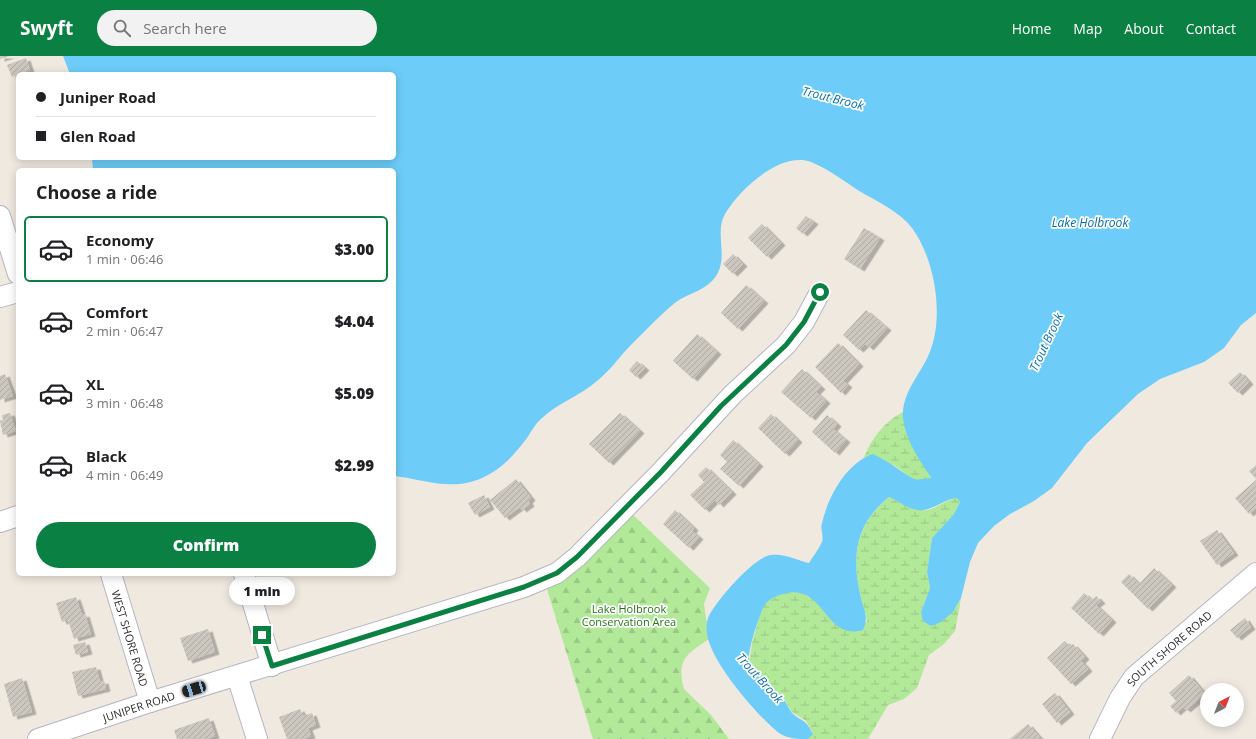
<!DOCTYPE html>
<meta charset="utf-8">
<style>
:root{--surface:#fff;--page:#f2f2f2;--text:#202124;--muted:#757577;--line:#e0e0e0;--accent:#0b8043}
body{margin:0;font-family:"Open Sans",sans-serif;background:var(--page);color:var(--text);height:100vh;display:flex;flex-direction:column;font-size:15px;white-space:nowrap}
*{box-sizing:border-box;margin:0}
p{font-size:13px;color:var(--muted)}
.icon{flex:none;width:22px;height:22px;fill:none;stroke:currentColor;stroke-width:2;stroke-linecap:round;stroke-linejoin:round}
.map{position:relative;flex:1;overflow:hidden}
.drawer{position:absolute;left:16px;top:112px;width:380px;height:408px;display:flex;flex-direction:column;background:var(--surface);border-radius:6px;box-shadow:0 2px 10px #0003}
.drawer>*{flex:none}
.hud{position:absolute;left:16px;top:16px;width:380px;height:88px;border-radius:6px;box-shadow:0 2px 10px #0003;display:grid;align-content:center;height:88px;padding:0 20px;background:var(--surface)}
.needle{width:26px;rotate:42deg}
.fabs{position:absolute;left:1200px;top:627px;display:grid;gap:8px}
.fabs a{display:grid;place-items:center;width:44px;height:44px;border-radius:50%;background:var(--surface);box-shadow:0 2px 10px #0003;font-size:20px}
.end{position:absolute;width:18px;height:18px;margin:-9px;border:5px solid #0b8043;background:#fff;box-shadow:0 0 0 2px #fff}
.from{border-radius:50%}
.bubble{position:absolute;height:28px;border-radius:14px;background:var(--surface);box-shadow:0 2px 10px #0003;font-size:13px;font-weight:800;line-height:28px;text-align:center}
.car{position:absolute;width:12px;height:24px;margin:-12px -6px;border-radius:5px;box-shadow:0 0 3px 1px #0007;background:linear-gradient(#222 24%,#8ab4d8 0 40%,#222 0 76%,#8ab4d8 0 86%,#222 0)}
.hud b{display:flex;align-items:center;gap:14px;height:38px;font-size:15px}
.hud b+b{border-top:1px solid var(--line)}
.hud i{width:10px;height:10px;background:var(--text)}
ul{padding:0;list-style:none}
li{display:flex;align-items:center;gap:12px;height:66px;margin:0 8px 6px;padding:0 12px;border:2px solid transparent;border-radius:6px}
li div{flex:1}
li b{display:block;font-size:15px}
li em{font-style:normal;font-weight:800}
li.current{border-color:var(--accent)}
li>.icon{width:36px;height:36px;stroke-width:1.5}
h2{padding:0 20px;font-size:18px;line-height:48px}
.cta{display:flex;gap:8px;margin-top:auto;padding:8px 20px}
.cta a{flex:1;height:46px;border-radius:24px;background:var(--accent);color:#fff;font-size:16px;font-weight:800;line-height:46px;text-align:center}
header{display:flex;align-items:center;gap:24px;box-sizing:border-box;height:56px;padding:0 20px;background:var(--accent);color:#fff}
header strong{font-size:19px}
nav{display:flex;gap:22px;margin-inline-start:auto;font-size:14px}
.search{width:280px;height:36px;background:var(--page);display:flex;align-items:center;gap:10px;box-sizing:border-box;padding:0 14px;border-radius:22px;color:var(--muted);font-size:15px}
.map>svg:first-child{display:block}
</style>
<header>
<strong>Swyft</strong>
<div class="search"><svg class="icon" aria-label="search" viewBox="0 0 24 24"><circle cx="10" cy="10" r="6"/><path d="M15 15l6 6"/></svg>Search here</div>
<nav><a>Home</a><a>Map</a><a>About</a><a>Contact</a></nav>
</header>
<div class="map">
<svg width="1256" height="683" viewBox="0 0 1256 683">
<defs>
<pattern id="forest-firs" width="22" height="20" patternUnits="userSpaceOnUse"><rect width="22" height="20" fill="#b1e999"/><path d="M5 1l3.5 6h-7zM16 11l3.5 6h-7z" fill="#99c884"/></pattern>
<pattern id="wetland-marsh" width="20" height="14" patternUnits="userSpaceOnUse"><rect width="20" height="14" fill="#b1e999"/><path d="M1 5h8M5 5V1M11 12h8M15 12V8" fill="none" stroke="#99c884"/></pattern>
<pattern id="building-hatch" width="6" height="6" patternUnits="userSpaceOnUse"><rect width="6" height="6" fill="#cbc7be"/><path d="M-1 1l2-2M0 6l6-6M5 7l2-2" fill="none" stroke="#afaba4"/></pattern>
<filter id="shadow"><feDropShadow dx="4.5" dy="2.5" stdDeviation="0" flood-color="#0004"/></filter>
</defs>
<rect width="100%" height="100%" fill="#f0e9e0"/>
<path fill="url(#forest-firs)" d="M631,457L710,532L704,548L709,583C687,598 676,603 684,633L711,659L729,683H593L546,530L567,523Z"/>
<path fill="url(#wetland-marsh)" d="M903,356C908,380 919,406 934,425C909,430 907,414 889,407C881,404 872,403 864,401C872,382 884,366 903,356Z
M889,441C902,446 913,456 927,454C938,452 946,443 957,442L960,446L954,458L932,482L927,516L930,532L921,556H953L961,542L955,575L944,588L929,599L917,632L904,643L888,649L868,683H808L813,677L806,665L792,656L784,643L770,629L756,620L749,607L752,587L762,551L771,542L788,535L801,536L814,544L840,572L867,566C866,557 863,551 861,542C851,501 855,469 889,441Z"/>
<path fill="#6dcdf8" d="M63,0H1256V257L1241,269L1224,292L1204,306L1160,323L1138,338L1087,387L1052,432L1034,445L1010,458L994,470L978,487L970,506L961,542L953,556L941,566L931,570L923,565L921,556L930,532L927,516L932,482L954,458L960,446L957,442C943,443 932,456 918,454C907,453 899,445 889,441C855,468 851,501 861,542C864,554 869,561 863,574C822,586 825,520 777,540C769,543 763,549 761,557C757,568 747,596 749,607C751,619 764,623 771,631C776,635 781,639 784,644C787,648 789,653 792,657C803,667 805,662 813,678L808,683C798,683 788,683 779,677C758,661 709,604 707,577C706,573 707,566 708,562C714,547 755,500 771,499C784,497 797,504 809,507C813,500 819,493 822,486C824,480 820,473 822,467C828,441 846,407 873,398C879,401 885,404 891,408C905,417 916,429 934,425C921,408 901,377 903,355C905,333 921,317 929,298C945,262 935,203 912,172C900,156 878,146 861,136C845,126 829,113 811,106C780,95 739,134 725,158C714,177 729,201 716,220C707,234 689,237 676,246C660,259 645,275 630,290C619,301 610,315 597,325C580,340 557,347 541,363C535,368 531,376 527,382C515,398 502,413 484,421C453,436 426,424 394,420V114H93L92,102H394V18H70Z"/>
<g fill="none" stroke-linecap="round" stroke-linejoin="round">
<path stroke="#6dcdf8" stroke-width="6" d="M914,427L941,424"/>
</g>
<path fill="url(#building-hatch)" filter="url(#shadow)" d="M0,0H10L0,3Z
M26,2L30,14L12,21L7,9Z
M806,160L814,166L803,178L796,172Z
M762,168L781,187L767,201L748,182Z
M864,172L880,182L860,213L844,203Z
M733,198L743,208L733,218L723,208Z
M746,229L764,245L738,273L721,257Z
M866,254L887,272L869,292L865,288L859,294L843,279Z
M697,278L717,296L693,323L673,305Z
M838,287L859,308L843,325L848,329L841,337L815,311Z
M637,305L645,312L636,321L629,314Z
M802,313L821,331L816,336L826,345L811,362L781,336Z
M1240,316L1249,326L1238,337L1228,327Z
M5,318L13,340L0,344V320Z
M10,357L16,375L3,379L0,365L3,364L2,359Z
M620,357L640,375L609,407L589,388Z
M771,358L798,384L785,398L758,372Z
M827,359L837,368L833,373L846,384L835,397L812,376Z
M733,384L759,408L739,430L720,413L727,406L720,399Z
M1256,409V423L1249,415Z
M706,411L732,436L719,449L715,444L705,454L690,439L704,426L698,419Z
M516,423L531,442L528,445L530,448L522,454L520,451L505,462L490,444Z
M1256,424V452L1249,458L1235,442Z
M484,439L490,451L475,459L468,447Z
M675,454L694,472L692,475L699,481L689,492L663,468Z
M1217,474L1234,497L1217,509L1200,485Z
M1154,512L1172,529L1148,553L1121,526L1129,518L1139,528Z
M1084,537L1092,544L1096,540L1101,545L1096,549L1112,564L1099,578L1071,552Z
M76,541L82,559L85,558L91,578L74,583L68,564L62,566L56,547Z
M1245,562L1251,571L1237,582L1230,574Z
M208,573L215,596L188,605L180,582Z
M1065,585L1070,590L1073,588L1085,601L1081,605L1088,613L1071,628L1047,602Z
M85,586L88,596L76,599L73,589Z
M96,611L100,626L104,625L106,633L78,640L72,616Z
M1189,619L1205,638L1186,654L1183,651L1176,657L1170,650L1176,645L1169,637Z
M22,622L32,656L13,661L4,628Z
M1055,637L1070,656L1057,667L1042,648Z
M300,653L303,660L312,657L316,669L308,672L311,680L303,683H287L279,661Z
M209,662L215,680L206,683H177L174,674Z
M1028,668L1041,683H1010Z"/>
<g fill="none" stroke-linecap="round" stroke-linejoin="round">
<g stroke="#b4b5c2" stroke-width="22">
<g id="minor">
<path d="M0,160L18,218"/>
<path d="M0,241L18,236"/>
<path d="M0,466L18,460"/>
<path id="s1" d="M111,518L150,646"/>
<path d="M244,518L272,610"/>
<path d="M237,620L257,683"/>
<path id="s2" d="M38,683L150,646L524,531L557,517L577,501L661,416L733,338L786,289L804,266L820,236"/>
<path id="s3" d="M1100,683L1120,642L1134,621L1256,517"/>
</g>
</g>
<use href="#minor" stroke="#fff" stroke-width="20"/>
</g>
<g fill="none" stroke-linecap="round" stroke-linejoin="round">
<path stroke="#0b8043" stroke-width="5" d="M262,579L272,610L524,531L557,517L577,501L661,416L721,350L786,289L804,266L820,236"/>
</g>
<g text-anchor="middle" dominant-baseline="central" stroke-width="3.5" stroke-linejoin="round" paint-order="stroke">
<g font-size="11" fill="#257316" stroke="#fff">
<text x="629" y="552">Lake Holbrook<tspan x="629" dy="13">Conservation Area</tspan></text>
</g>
<g font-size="11" fill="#2e2e2e" stroke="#fff">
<text stroke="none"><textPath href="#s1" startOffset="67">WEST SHORE ROAD</textPath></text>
<text stroke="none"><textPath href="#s3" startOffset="116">SOUTH SHORE ROAD</textPath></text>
<text stroke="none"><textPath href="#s2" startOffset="106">JUNIPER ROAD</textPath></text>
</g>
<g font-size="12" font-style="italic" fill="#046cac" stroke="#fff">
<text transform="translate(833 42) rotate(14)">Trout Brook</text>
<text x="1090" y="166">Lake Holbrook</text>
<text transform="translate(1046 286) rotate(-65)">Trout Brook</text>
<text transform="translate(760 622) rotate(48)">Trout Brook</text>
</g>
</g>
</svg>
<div class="fabs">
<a><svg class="needle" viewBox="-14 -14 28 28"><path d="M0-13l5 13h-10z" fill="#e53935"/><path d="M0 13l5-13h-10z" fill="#757577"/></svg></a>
</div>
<i class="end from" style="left:820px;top:236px"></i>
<i class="end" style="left:262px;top:579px"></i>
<div class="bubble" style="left:229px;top:521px;width:66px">1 min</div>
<i class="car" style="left:194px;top:633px;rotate:253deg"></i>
<div class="hud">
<b><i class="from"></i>Juniper Road</b>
<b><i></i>Glen Road</b>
</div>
<section class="drawer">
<h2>Choose a ride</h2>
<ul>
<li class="current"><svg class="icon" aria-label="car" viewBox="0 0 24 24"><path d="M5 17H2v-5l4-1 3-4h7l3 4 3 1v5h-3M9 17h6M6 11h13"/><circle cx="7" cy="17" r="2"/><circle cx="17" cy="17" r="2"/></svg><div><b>Economy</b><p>1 min · 06:46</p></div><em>$3.00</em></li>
<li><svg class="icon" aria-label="car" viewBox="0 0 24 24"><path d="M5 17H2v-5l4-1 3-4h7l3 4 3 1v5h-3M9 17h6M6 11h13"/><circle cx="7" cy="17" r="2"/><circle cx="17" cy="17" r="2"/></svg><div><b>Comfort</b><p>2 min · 06:47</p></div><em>$4.04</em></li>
<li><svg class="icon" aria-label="car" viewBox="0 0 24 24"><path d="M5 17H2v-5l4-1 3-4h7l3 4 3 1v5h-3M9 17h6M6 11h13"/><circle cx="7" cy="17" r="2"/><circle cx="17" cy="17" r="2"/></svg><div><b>XL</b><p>3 min · 06:48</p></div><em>$5.09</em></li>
<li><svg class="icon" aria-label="car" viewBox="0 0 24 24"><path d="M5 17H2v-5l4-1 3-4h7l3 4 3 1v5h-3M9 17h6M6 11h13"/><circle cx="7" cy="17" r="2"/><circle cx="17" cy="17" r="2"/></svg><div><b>Black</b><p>4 min · 06:49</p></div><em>$2.99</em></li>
</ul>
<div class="cta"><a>Confirm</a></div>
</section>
</div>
